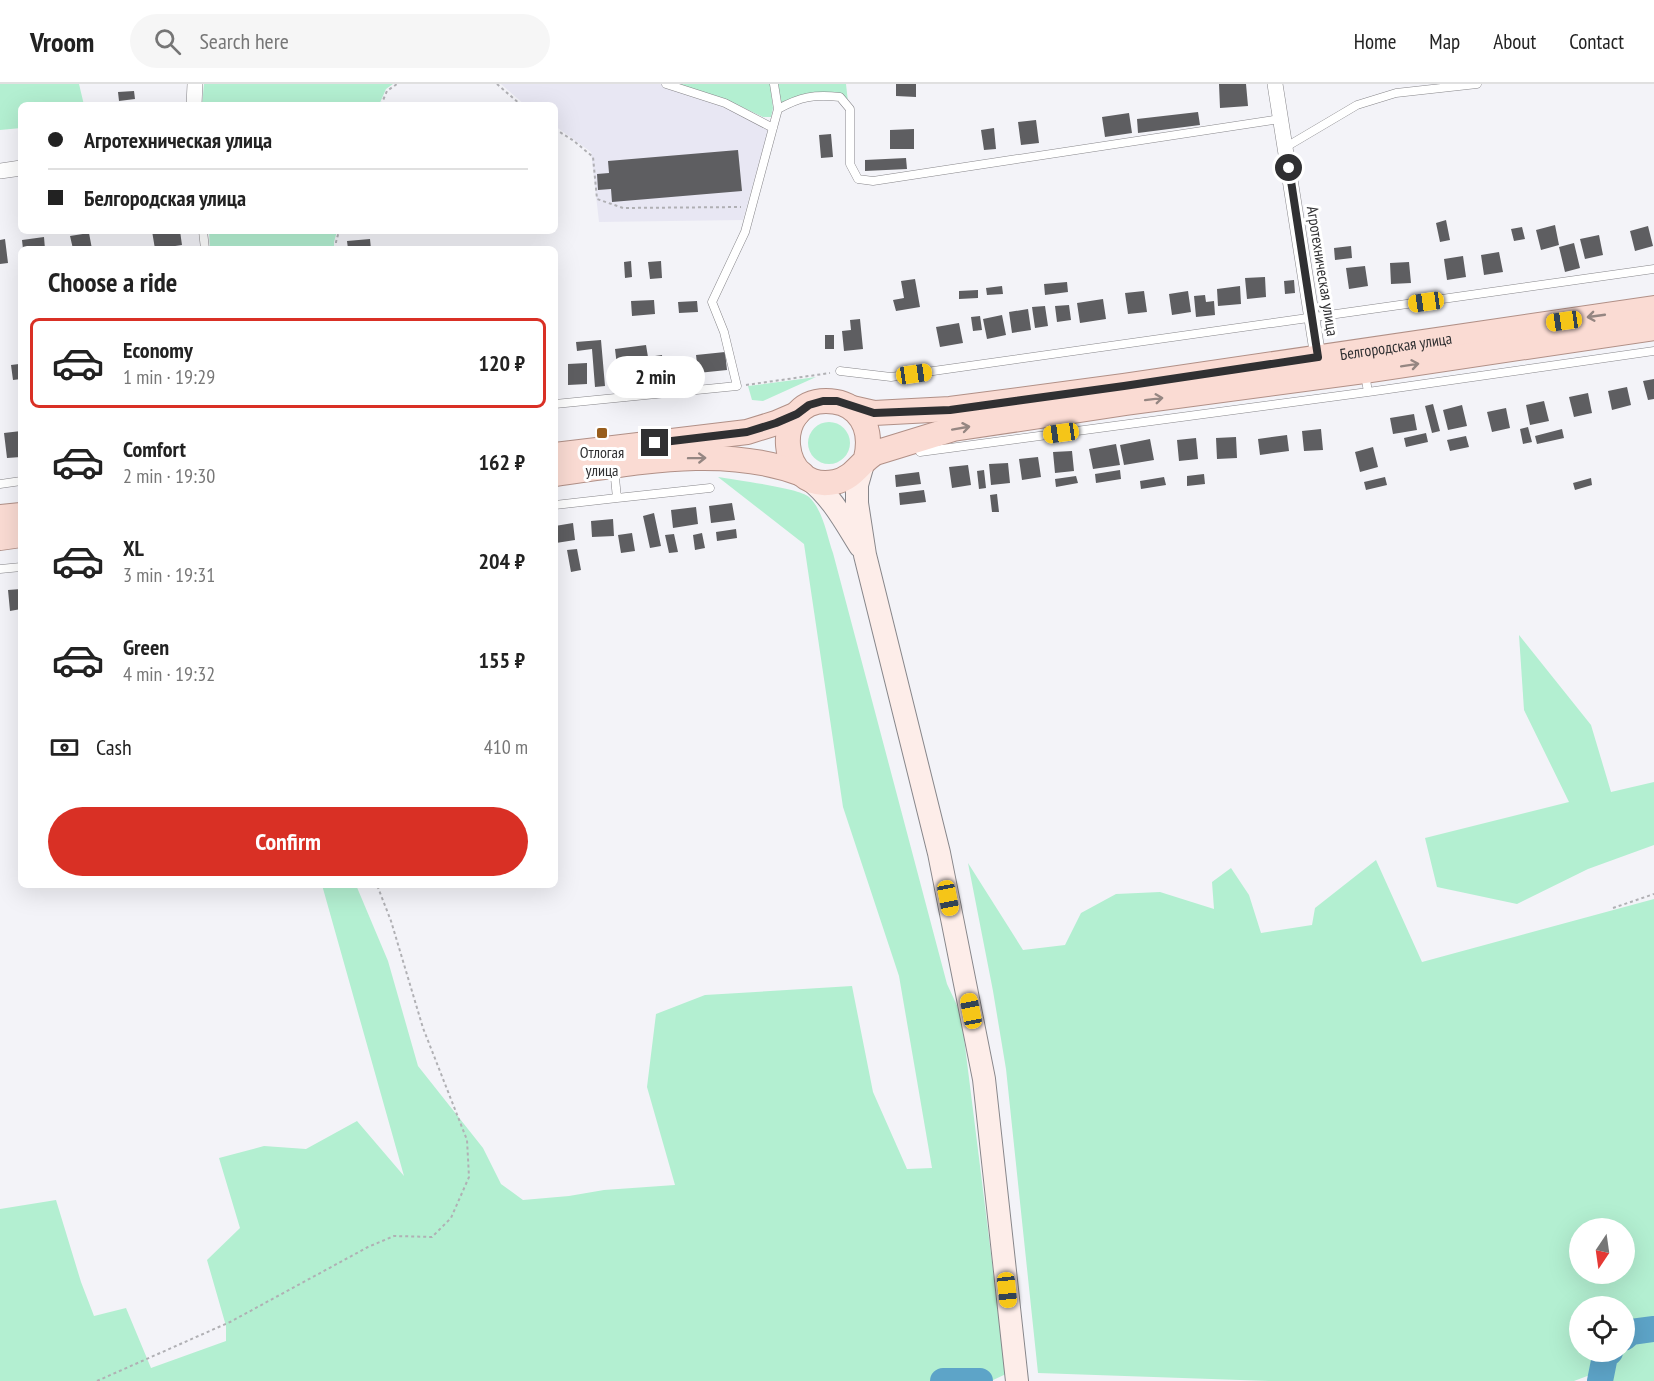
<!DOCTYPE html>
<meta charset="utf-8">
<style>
:root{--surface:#fff;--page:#f6f6f6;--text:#222;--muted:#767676;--line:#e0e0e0;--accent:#d93025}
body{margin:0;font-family:"PT Sans Narrow",sans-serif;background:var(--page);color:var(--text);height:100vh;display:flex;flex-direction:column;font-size:22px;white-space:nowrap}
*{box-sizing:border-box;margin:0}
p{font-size:20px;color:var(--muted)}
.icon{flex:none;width:33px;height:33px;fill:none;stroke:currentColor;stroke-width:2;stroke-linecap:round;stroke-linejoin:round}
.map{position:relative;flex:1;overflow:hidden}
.details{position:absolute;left:18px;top:162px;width:540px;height:642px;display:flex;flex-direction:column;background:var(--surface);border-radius:9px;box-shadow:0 6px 24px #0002}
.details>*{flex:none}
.hud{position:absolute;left:18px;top:18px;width:540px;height:132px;border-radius:9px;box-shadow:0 6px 24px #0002;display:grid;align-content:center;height:132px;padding:0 30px;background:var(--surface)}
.needle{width:39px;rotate:193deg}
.tools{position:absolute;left:1569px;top:1134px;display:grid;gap:12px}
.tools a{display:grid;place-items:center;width:66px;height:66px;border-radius:50%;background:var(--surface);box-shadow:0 6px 24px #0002;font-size:30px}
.end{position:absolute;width:27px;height:27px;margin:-14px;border:8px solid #303032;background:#fff;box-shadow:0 0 0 3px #fff}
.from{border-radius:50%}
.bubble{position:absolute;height:42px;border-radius:21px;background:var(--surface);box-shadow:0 6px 24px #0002;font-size:20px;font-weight:700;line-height:42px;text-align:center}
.car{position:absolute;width:18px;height:36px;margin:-18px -9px;border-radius:8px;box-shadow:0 0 4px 2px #0007;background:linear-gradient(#f5c518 24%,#345 0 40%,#f5c518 0 76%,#345 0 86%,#f5c518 0)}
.hud b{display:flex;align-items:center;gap:21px;height:57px;font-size:22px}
.hud b+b{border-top:2px solid var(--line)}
.hud i{width:15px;height:15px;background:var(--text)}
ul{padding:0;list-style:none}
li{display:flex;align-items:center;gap:18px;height:90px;margin:0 12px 9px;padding:0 18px;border:3px solid transparent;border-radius:9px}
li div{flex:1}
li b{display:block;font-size:22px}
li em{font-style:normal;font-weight:700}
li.selected{border-color:var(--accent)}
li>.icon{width:54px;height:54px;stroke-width:1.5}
h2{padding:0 30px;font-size:27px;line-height:72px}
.pay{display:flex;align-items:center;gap:15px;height:66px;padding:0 30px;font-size:22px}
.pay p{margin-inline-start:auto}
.cta{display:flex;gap:12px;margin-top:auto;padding:12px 30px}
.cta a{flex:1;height:69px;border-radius:36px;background:var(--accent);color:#fff;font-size:24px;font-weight:700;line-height:69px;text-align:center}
header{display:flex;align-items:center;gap:36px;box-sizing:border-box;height:84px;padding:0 30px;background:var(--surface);border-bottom:2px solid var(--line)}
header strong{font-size:28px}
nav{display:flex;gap:33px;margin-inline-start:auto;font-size:21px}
.search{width:420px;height:54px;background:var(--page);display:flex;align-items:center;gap:15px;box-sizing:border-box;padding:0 21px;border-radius:33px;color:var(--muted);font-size:22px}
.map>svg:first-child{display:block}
</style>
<header>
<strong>Vroom</strong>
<div class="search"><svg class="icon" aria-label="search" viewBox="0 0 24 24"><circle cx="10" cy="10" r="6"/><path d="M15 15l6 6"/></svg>Search here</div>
<nav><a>Home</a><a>Map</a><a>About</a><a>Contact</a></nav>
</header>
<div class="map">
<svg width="1654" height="1297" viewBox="0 0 1654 1297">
<rect width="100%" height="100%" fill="#f3f3f8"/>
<path fill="#e8e7f3" d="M501,0H660L669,5L722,22L768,46L743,136L599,138L591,68L555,42V21H525Z"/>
<path fill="#b3efd1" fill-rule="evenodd" d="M0,0H79L84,21H21V44L0,46Z
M204,0H393L386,5L379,21H202Z
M673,0H770L773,24L771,33H763L727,16Z
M777,0H846L848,18L840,11L780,20Z
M209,147H337L334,158V165H210Z
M816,293L763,317L752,316L748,302Z
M808 359a21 21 0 1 1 42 0a21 21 0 1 1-42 0Z
M718,393C735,396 799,404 809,413C823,426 827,452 833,469L947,900L961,930L1006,1290L991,1297H0V1125L56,1116L81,1198L94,1232L126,1224L151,1284L226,1257V1242L207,1176L240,1144L219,1074L264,1062L306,1065L357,1037L404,1092L322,801H356L388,877L418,982L483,1064L501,1100L523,1116L569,1112L604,1106L675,1101L647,1003L656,930L705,911L852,902L873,1008L907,1085L932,1084L899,892L843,723L804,460Z
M1519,551L1591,641L1611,708L1654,698V761L1588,785L1517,820L1437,803L1425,754L1569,718L1524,626Z
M1376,776L1422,878L1654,815V1238L1630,1240L1625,1244L1624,1222H1580V1268H1599L1590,1291L1574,1297H1269L1038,1289L1006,985L993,907L968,779L1023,866L1065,861L1081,829L1116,810L1160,808L1214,825L1212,798L1231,784L1249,811L1261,849L1312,841L1315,824ZM1580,1144H1624V1190H1580Z
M1654,1253V1297H1609L1613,1275L1622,1268H1624L1625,1265L1635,1255Z"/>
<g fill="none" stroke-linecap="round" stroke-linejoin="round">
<path stroke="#5da4c8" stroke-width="26" d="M1624,1254L1631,1248L1654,1245
M943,1297H980
M1600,1297L1605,1272L1610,1268"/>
</g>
<path fill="#5e5e61" d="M896,0H916V13L896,12Z
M1219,0H1246L1248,22L1220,24Z
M134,7L135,15L119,17L118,8Z
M1198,28L1200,41L1138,49L1137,35Z
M1129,29L1132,49L1105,53L1102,33Z
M1036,36L1039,59L1021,61L1018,38Z
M994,44L996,65L984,66L981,46Z
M914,45V65H890V46Z
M831,50L833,73L821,74L819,51Z
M738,66L742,107L612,118L611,105L598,106L597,90L609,89L608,77Z
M906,74L907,85L865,87V76Z
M1446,136L1450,156L1440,158L1436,139Z
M1555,141L1559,161L1541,166L1536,146Z
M1648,142L1653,162L1635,167L1630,147Z
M1522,143L1525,155L1514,157L1511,145Z
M152,147H180L182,161L155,165Z
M89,149L92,165H73L70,152Z
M1599,151L1603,171L1585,175L1580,155Z
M44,153L45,165H23L22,156Z
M5,155L8,179L0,180V156Z
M370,155L371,165H348L347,157Z
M1574,159L1580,184L1565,188L1559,163Z
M1351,162L1352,174L1335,176L1334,164Z
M1499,168L1503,188L1484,191L1481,171Z
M1463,172L1466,193L1447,196L1444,175Z
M631,177L632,193L625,194L624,178Z
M661,177L662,194L650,195L648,178Z
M1409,178L1411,199L1391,200L1390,179Z
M1365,182L1368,202L1349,205L1346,184Z
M1265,193L1266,213L1247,215L1245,194Z
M915,195L920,223L896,227L893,216L904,214L901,197Z
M1294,196L1295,209L1285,210L1284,197Z
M1067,198L1068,208L1045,211L1044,200Z
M1002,202L1003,210L987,211L986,204Z
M1240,202L1241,220L1218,222L1217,205Z
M978,206V214L959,215V207Z
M1144,207L1147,228L1128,230L1125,209Z
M1188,207L1191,228L1172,231L1169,210Z
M1205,211L1206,218L1214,217L1215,231L1196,233L1194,212Z
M1103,215L1106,235L1080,239L1077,219Z
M654,216L655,230L632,232L631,217Z
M697,217L698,228L679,229L678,218Z
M1069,221L1071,236L1057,238L1055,222Z
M1045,222L1048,242L1035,244L1032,223Z
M1028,225L1031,246L1012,249L1009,228Z
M1002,231L1006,251L987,255L983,235Z
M980,232L982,246L973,247L971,233Z
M860,235L863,265L844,267L842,247L851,246L850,236Z
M959,239L963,259L940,263L936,243Z
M825,251H834V265H825Z
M601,256L605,302L595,303L592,265L577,267L576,258Z
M646,261L648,273L662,271L663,284L618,290L615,265Z
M725,268L727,286L698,289L696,271Z
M587,279V300L568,301V280Z
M19,280L21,295L13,296L11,281Z
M1654,295V315L1648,316L1643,297Z
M1627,303L1631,321L1612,326L1608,307Z
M1588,309L1592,329L1574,333L1569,313Z
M1544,317L1549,337L1530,341L1526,321Z
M1433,320L1440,347L1432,349L1425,322Z
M1462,321L1467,342L1448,346L1443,326Z
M1506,324L1510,344L1492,348L1487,328Z
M1414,330L1417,346L1393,350L1390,334Z
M1528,343L1532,358L1523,360L1520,345Z
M1321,345L1323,366L1304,367L1302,347Z
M1562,345L1564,354L1537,360L1535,352Z
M21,347V373L7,374L4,349Z
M1426,349L1428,358L1406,363L1404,354Z
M1287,351L1289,367L1260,371L1258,355Z
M1466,352L1469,363L1450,367L1447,356Z
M1236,353L1237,374L1217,375L1216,354Z
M1196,354L1198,375L1179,377L1177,356Z
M1150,355L1154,376L1124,381L1120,361Z
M1116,360L1120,381L1093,385L1089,365Z
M1373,363L1378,383L1360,388L1355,368Z
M1072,367L1074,387L1055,389L1053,368Z
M1038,373L1041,393L1022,396L1019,375Z
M1008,379L1010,399L991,401L989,380Z
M968,381L971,401L952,404L949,383Z
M984,386L986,404L979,405L977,387Z
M1120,386L1121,395L1096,399L1095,390Z
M919,388L921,400L896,403L895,391Z
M1204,390L1205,400L1187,402V392Z
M1076,392L1078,399L1056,403L1055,395Z
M1164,393L1166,401L1141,405L1140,397Z
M1385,393L1387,401L1366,406L1364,398Z
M1591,394L1592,401L1575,406L1573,399Z
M924,406L926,418L900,421L899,409Z
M997,410L999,428H992L990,411Z
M732,419L735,436L711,439L709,422Z
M696,423L698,440L673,444L671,426Z
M654,429L661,462L650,464L643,432Z
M613,435L614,452L592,453L591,437Z
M573,439L575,456L556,459L555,442Z
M736,445L737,454L717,457L716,448Z
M632,449L635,467L621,469L618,451Z
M702,449L705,464L695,466L693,451Z
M674,450L678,468L669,469L665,451Z
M577,465L581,486L571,488L567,466Z
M21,505V525L10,527L8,506Z"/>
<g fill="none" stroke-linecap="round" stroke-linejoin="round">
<g stroke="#87868a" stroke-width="9">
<path id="service" d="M666,0L725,19L773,44
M774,0L778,25
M1286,63L1357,21L1396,9L1477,0
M203,147L205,165
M840,287L891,293L1654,185
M1365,290L1368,308L1654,267
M555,320L737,302L724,248L712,218L745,148L778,25C800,13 814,10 840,13L850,25V80L858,95L873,97L1280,35
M920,368L1368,308
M614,384L617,414L710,404
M0,400L21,397
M555,421L617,414
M0,485L21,483"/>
</g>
<g stroke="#87868a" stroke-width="16">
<path id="minor" d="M1275,0L1318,273
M194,21L195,0
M0,87L21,84"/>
</g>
<g stroke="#87868a" stroke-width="24">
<path id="secondary" d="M863,380L857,401V419L865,471L939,769L984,995L1017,1297
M809,395C832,413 845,438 860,462"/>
</g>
<g stroke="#b19087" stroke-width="26">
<g id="primary">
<path id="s1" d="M852,324L874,329L950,325L1124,302L1654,224"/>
<path d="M555,371L747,348L776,339L797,330"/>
<path d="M866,374C870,357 869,341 856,328C848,320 837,317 826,317C770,317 778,410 835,398C854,394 860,378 875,369L953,345L1126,319L1364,287L1654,244"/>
<path d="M555,390C636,379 723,360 802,390"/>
<path d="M0,433L21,431"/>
<path d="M0,454L21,451"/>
</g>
</g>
<path stroke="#b0b0b4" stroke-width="2" stroke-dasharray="3 3" stroke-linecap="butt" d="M497,0L521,21
M381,21L387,7L397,0
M555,45L574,57L593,73L597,115L623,124L741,123
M336,165V158L339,147
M746,301L830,289
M1613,824L1654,810
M97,1297L230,1238L368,1163L394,1152L432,1153L451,1134L469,1093L467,1056L423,944L391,837L377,801"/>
<use href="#service" stroke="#fff" stroke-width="8"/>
<use href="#minor" stroke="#fff" stroke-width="15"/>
<use href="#secondary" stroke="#fdede9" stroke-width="22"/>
<use href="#primary" stroke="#fadbd3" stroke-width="24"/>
</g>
<defs><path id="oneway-shaft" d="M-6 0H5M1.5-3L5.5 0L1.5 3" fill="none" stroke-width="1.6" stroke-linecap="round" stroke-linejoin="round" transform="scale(1.5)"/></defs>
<g stroke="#958682">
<use href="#oneway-shaft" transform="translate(1596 232) rotate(172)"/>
<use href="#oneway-shaft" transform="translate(1410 281) rotate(-9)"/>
<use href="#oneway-shaft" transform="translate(1154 315) rotate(-7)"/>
<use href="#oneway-shaft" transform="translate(961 344) rotate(-10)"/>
<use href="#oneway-shaft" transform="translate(697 374) rotate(-1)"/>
</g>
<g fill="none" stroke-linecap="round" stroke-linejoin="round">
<path stroke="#303032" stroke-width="8" d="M655,359L747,348L776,339L797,330L809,321L823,317H837L874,329L950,326L1124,302L1318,273L1289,84"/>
</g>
<rect fill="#985d1c" stroke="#fff" stroke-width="2" x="596" y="343" width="12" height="12" rx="3"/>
<g text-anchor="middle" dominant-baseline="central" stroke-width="6" stroke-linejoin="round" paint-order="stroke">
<g font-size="16" fill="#303032" stroke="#fff">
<text transform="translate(1323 187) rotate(81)">Агротехническая улица</text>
<text stroke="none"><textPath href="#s1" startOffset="549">Белгородская улица</textPath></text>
</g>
<g font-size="16" fill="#303032" stroke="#fff">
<text x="602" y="368">Отлогая<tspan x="602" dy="18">улица</tspan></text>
</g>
</g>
</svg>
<div class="tools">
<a><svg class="needle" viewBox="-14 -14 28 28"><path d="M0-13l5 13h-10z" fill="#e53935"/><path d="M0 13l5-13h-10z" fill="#767676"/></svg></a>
<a><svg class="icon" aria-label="locate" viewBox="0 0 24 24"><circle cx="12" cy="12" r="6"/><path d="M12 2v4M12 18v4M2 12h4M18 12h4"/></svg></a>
</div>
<i class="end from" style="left:1289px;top:84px"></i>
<i class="end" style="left:655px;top:359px"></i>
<div class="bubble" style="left:606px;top:272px;width:99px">2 min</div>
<i class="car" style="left:1426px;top:218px;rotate:262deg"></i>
<i class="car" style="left:1564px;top:237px;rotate:262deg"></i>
<i class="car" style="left:914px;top:290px;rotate:82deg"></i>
<i class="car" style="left:1061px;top:349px;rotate:262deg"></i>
<i class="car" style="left:948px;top:814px;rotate:169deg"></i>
<i class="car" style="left:971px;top:927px;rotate:349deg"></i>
<i class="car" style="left:1007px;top:1206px;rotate:174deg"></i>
<div class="hud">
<b><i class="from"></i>Агротехническая улица</b>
<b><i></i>Белгородская улица</b>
</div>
<section class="details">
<h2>Choose a ride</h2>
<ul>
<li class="selected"><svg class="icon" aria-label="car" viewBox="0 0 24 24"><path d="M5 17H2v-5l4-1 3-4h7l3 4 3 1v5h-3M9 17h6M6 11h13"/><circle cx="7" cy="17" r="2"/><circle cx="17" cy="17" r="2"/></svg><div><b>Economy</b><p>1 min · 19:29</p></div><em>120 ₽</em></li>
<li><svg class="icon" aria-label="car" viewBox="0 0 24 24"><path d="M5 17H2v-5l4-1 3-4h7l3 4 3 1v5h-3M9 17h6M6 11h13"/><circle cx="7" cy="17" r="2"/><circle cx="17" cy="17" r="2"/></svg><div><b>Comfort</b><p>2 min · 19:30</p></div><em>162 ₽</em></li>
<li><svg class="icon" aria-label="car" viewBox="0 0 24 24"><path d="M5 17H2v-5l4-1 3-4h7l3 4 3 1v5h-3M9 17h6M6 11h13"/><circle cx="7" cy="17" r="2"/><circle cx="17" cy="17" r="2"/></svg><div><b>XL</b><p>3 min · 19:31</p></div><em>204 ₽</em></li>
<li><svg class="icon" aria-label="car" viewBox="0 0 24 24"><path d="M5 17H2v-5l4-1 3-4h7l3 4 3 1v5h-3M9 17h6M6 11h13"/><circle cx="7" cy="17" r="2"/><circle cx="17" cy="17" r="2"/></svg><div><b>Green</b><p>4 min · 19:32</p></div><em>155 ₽</em></li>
</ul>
<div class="pay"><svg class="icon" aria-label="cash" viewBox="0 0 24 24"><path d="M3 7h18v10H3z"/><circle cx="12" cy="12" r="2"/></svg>Cash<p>410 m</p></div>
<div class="cta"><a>Confirm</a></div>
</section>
</div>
